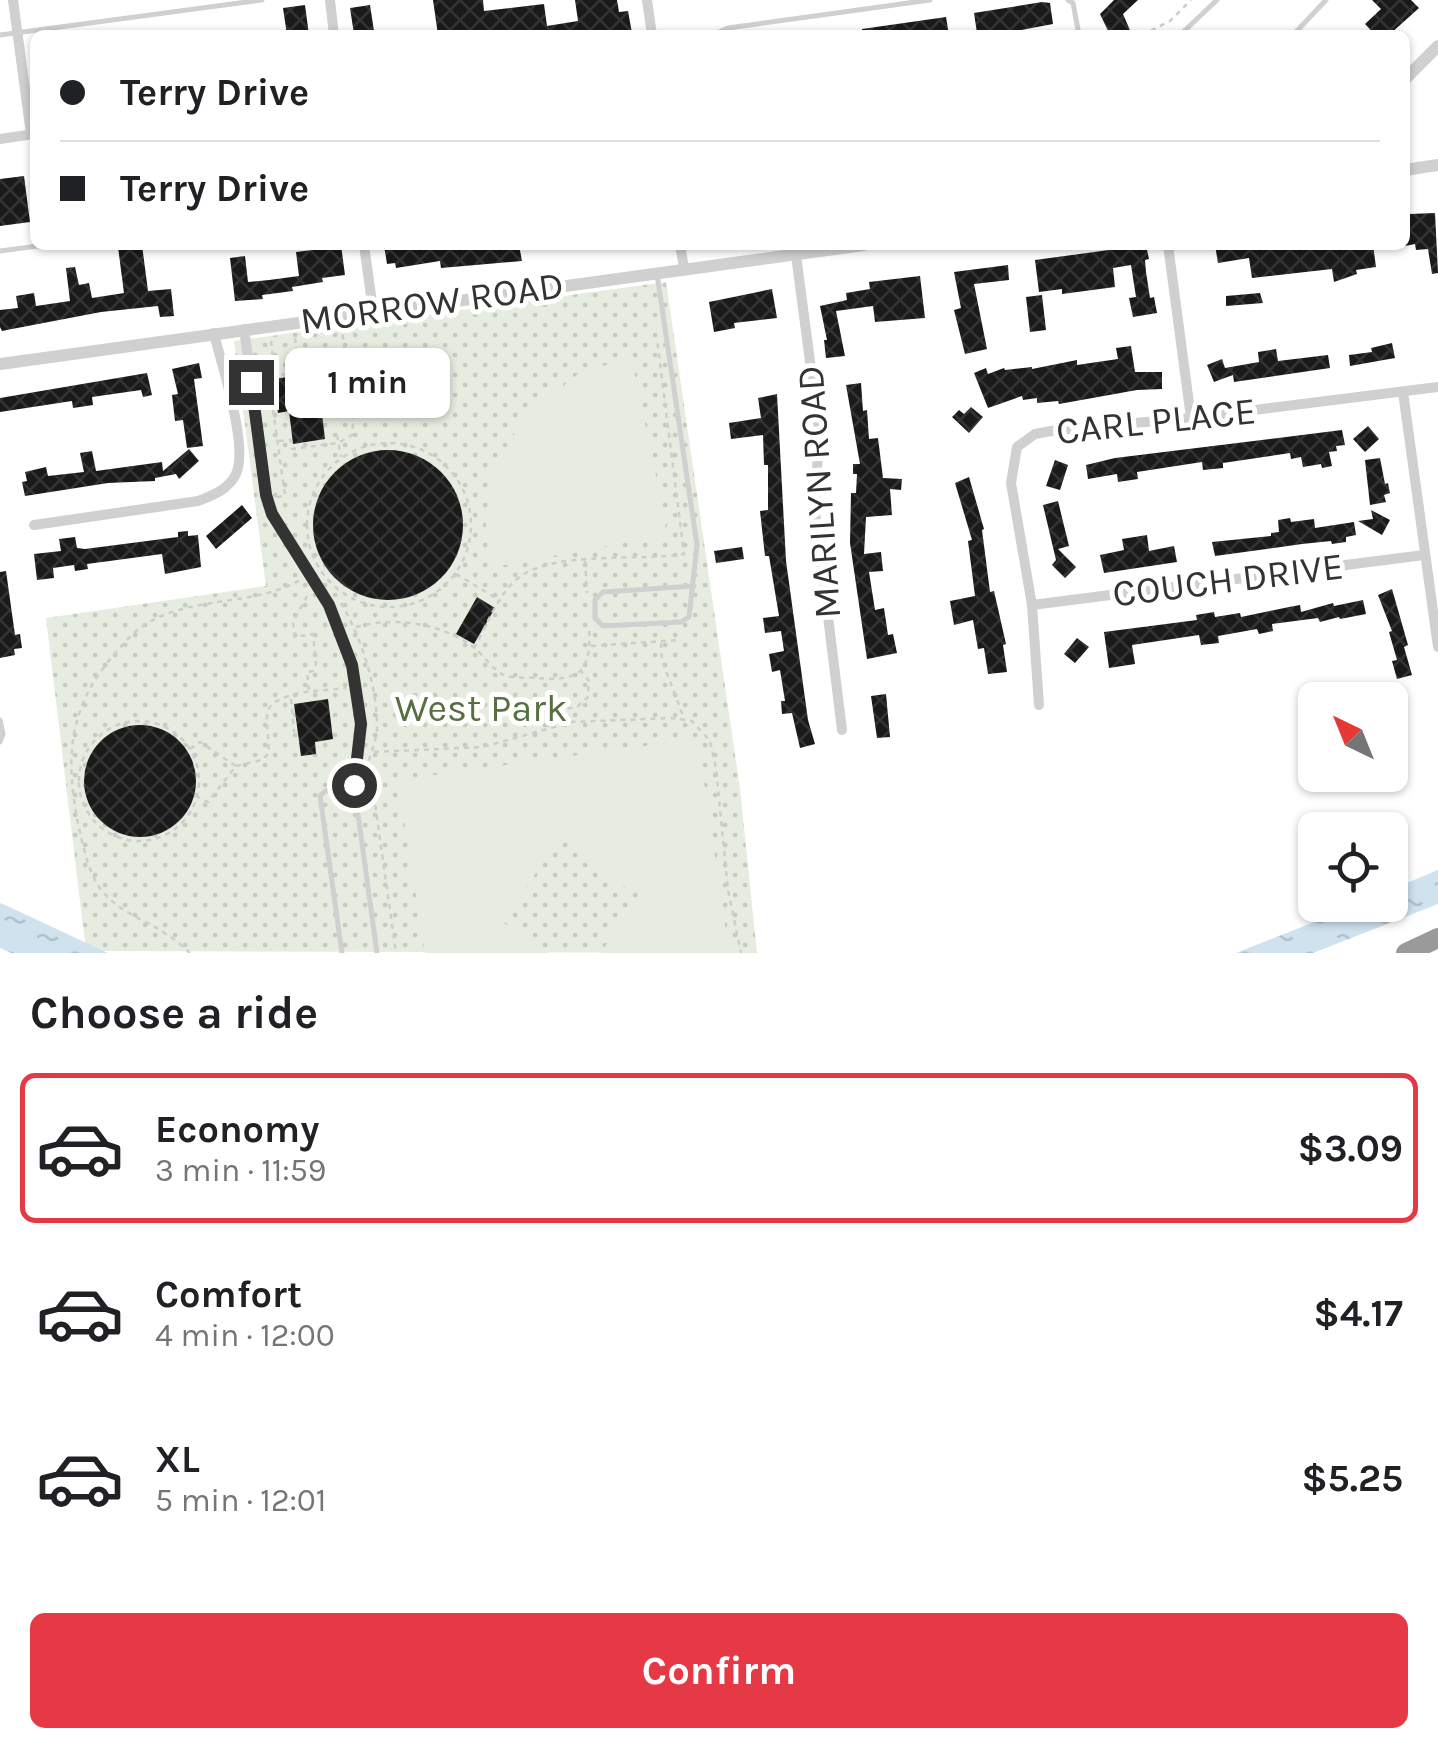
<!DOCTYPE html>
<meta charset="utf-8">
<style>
:root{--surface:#fff;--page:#f6f6f6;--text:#202124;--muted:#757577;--line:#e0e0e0;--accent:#e63946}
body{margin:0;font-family:Karla,sans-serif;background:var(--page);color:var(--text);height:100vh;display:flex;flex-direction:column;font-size:38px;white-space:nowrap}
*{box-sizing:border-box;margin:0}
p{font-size:32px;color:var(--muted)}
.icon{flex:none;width:55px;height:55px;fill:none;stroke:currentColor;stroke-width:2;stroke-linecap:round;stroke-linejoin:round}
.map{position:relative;height:953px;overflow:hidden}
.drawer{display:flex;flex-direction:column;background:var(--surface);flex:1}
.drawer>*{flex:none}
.banner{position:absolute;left:30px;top:30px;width:1380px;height:220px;border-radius:15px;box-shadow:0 2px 8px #0004;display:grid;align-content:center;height:220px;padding:0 30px;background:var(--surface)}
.needle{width:65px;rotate:317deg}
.fabs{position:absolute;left:1298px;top:682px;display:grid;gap:20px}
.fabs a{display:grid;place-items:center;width:110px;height:110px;border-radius:15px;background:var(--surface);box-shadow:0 2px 8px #0004;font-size:50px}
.end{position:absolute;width:45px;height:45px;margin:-22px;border:12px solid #333;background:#fff;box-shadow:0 0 0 5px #fff}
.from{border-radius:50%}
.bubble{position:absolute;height:70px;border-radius:15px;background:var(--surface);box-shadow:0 2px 8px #0004;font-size:32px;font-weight:700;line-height:70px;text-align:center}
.banner b{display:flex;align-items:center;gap:35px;height:95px;font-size:38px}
.banner b+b{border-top:2px solid var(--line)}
.banner i{width:25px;height:25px;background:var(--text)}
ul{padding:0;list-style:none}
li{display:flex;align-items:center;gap:30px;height:150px;margin:0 20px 15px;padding:0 10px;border:5px solid transparent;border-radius:15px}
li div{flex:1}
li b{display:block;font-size:38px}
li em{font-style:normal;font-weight:700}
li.on{border-color:var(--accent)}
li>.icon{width:90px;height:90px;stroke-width:1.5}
h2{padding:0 30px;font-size:45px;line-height:120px}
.action{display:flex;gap:20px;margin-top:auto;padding:20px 30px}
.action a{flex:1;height:115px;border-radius:15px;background:var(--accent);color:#fff;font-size:40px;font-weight:700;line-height:115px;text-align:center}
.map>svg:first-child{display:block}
</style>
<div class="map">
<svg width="1438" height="953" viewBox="0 0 1438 953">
<defs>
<pattern id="grass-dots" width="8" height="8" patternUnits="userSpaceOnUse" patternTransform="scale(2.5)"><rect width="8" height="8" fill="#e6ecdf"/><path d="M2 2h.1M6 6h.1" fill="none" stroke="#c6cbc0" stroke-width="1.8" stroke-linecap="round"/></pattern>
<pattern id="water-ripples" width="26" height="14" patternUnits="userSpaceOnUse" patternTransform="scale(2.5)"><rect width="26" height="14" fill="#cfe2ee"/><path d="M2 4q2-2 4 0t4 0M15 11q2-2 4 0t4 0" fill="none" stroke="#b2c2cd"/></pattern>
<pattern id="building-cross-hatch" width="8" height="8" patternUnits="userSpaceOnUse" patternTransform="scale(2.5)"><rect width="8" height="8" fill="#1a1a1a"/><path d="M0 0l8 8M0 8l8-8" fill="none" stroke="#333"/></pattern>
</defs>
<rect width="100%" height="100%" fill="#fff"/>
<path fill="url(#grass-dots)" d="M666,282L740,789L757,953L86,951L46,618L266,586L234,341Z"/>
<path fill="#e6ecdf" d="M631,357L666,524L662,536L493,567L485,533L493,469L525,416L578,374Z
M442,360L449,412L421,416L414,364Z
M688,740L699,747L729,953H601L619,925L648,894C605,882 586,868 559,833L531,881L496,919L529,937L549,953H425L399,788L405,779Z"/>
<path fill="url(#water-ripples)" d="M1438,870V904L1313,953H1236L1357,905H1390V890Z
M0,903L5,905L108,953H11L0,948Z"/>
<path fill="url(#building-cross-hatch)" d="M433,0H483L484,11L544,4L547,26L578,21L575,0H617L619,12L628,11L632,33L438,35Z
M1114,0H1138L1123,14L1132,35H1110L1100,14Z
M1372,0H1411L1419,8L1389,35H1375L1365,24L1381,9Z
M1042,2L1050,3L1053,24L1001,34L998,30L977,33L974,13Z
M305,5L309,35H287L283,8Z
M370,5L374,31L354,34L350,8Z
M946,17L949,35H862V29Z
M24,176L30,222L0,226V179Z
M1435,213L1438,273L1432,274L1428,249L1416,250L1415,244L1405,246V218L1410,214Z
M142,245L148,291L171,289L174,316L160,317L158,306L101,312L12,329L2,331L0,327V310L18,308L16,296L34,293L36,306L70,301L66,268L75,267L79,285L89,283L92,298L124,293L118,247Z
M328,245H341L345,275L322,278L323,282L292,287L293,291L262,295L263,299L235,301L230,258L245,256L248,282L269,280L299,276L296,252L329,248Z
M384,245H519L522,261L441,268L440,261L396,268L395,263L387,264Z
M1146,245L1149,259L1145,260L1146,272L1150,298L1154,297L1157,313L1133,317L1129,298L1136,297L1131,265L1113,268L1115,287L1062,294V289L1039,292L1035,260Z
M1215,245H1373L1376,267L1356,270L1357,274L1334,282L1332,269L1252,278L1249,258L1218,263Z
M1008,265L1009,280L974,284L987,349L965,354L954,310L961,308L954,272Z
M920,276L925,318L875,322L873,306L836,311L845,356L826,358L824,340H827L820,306L847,300L846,293L870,289L869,282Z
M772,289L777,318L734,323L735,328L714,332L709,302Z
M1260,293L1263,303L1226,306V296Z
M1042,295L1046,330L1030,332L1026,297Z
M1392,343L1395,358L1350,366L1349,355L1372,352L1371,348Z
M1131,346L1135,372H1162V389L1137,390L1059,404L1058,401L1037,403V398L1023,400L1022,396L988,408L974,373L986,368L988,374L1004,368L1005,370L1032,367V369L1077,360V365L1118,359L1116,348Z
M1276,349L1278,361L1328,355L1330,368L1234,382L1233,375L1214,382L1207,365L1222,359L1225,368L1259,362L1258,352Z
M199,363L202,378L194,379L203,446L187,448L183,420L175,421L172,395L178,394L172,369Z
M344,369V374L369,371L370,380L346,384L348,402L321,406L325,439L293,444L289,411L278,413L273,379Z
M147,373L152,395L143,397L141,390L92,397L93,405L73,408L72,401L0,412V398Z
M861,383L863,411L867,410L869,439L878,438L883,478L902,479L901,490L890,489L892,515L866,517L864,554L881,552L883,571L869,572L875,610L884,608L888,635L893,634L897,653L867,659L850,543L851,493H856L857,474H853V464H860L846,385Z
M777,394L786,561L808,720L815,744L800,748L792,713L782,714L781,701H785L780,670L772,672L769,654L784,651L781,631L765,633L763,618L779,616L769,556H765L760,511L768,510V465H764L763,435L731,439L729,423L761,418L758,398Z
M971,407L983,417L969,433L952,417L959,410L964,414Z
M1368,426L1379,439L1365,452L1353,439Z
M1342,430L1345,445L1336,446L1337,451L1329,452L1332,466L1322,468L1321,464L1303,467L1301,457L1291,459L1290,453L1223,463V468L1203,470L1202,462L1137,472L1138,479L1118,482L1117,474L1088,479L1086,465L1115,458Z
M189,449L199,461L179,479L176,474L155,478V481L108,483L25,496L22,482L27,481L25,472L46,467L48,476L84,472L80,453L92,451L96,471L162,462L163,471Z
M313 525a75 75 0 1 1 150 0a75 75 0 1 1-150 0Z
M1380,458L1385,484L1388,483L1390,493L1384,495L1386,502L1370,505L1365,460Z
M1055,460L1068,465L1060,490L1046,486Z
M969,477L984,529L982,530L990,592L994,591L1006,644L1003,645L1007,672L988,674L984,648L978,649L973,620L954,625L950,601L975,596L968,541L972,540L955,483Z
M1058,501L1069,546L1058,549L1076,567L1065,578L1052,565L1056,560L1043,505Z
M242,505L252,518L216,549L206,536Z
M1371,510L1390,520L1382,535L1358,521L1373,519Z
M1290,518L1291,522L1314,519L1315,528L1354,522L1356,535L1346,537V542L1332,544L1331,541L1302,544L1215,556L1212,542L1271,536V533L1279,532L1278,520Z
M188,531V536L198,535L201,567L165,574L162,554L87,564L88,569L75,571L74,565L53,568L54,578L37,580L34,554L61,551L59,539L75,537L77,548L85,549L178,537V532Z
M1147,535L1149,551L1174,546L1177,562L1104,573L1100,555L1124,550L1122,539Z
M742,547L744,559L716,563L714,551Z
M6,571L15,635L20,634L22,648L14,649L15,655L0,658V572Z
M1392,589L1408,645L1404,647L1412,675L1397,679L1392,661L1397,660L1389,632L1392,631L1378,595Z
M477,597L495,608L474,644L456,634Z
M1363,600L1366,614L1340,619L1339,617L1320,622L1318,618L1272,624L1273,631L1259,634L1257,629L1218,636L1219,643L1201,645L1199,635L1132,645L1135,664L1109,668L1104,632L1197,620L1196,615L1214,612L1215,617L1240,613L1241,617L1289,607L1300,605L1301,612L1333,603L1334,606Z
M1077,638L1089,647L1075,663L1064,654Z
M886,694L890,737L877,738L871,696Z
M328,699L333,739L315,742L316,754L301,756L294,704Z
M84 781a56 56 0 1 1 112 0a56 56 0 1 1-112 0Z"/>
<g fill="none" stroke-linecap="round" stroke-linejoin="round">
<path stroke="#cdcdcd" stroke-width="2.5" stroke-dasharray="5 5" stroke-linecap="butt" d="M1142,35L1170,21L1191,0
M295,338L299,368
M271,341L275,374
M304,371L345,366
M346,386L394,379L409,390H417
M337,435L341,457
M279,441L291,440L292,449L338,443L352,435L354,412L342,331
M307 525a82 82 0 1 1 164 0a82 82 0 1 1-164 0Z
M277,497L285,496L269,381L271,376L295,373
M585,561L587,593
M456,574L501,601
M307,596L293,622L295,637L313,634L316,664L313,671L307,672L309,691
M341,603C362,639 378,688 377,731C376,741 371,751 369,761L396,953
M356,627C396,616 442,623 476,649C484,656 495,672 504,675C513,679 527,677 536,678C581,682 592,671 589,626
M661,643L662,660L683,716
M591,646L679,640
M474,648C486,627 497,597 515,581C547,549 639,562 684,554L657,339
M291,699L294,732
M79 781a60 60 0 1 1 120 0a60 60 0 1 1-120 0Z
M548,727L554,712L578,706L588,697L589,681L581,671
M190,749L200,742L236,766L208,802L198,797
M374,752L483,747L572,722L671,718L692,721L710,741L716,768L728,890L741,953
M236,766L262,760L268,754C270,741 266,728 267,714C271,690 326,691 346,688
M190,953C183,947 175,939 166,934C144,919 121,913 103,892C89,876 84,849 79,828C65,761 67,709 113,656C123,644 133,632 146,624C193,595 253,607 300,580"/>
<path stroke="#d0d0d0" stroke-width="5" d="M1068,0L1073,3L1079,35
M0,35L262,0
M712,35L728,28L930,0
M1180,35L1217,0
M1293,35L1326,0
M0,251L45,245
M657,274L697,545L689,617L681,622L603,626L595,618V600L603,592L694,586
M0,720L3,734L0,742
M342,953L320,796L325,791L354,785L377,953"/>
<path stroke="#d0d0d0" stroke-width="10" d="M13,0L31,134
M330,0L334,35
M647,0L652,35
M0,139L34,134
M364,245L373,310
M680,245L684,268
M1168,245L1191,418
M796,255L819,430L815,511L842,730
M244,329L269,507L329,605L352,665L361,724L354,785
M1403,392L1438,647
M34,525L198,501C213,495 228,490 236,474C249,446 221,364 214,333
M1032,605L1424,555
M1039,705L1032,605L1011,483L1017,447L1035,434L1057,430L1191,418L1438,387"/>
<path stroke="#d0d0d0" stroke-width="12" d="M1405,79L1438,46
M1405,170L1438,165
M0,364L864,245"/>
<path stroke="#9a9a9a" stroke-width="20" d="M1406,953L1438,938"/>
</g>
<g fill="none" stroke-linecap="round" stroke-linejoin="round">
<path stroke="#333" stroke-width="12" d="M251,382L266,495L272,514L329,605L352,665L361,724L354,785"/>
</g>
<g text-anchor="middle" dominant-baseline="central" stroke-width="10" stroke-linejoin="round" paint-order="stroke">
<g font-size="38" fill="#333" stroke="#fff">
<text transform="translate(432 303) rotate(-8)">MORROW ROAD</text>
<text transform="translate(1156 421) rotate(-6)">CARL PLACE</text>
<text transform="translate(819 492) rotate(-94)">MARILYN ROAD</text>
<text transform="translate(1228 580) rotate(-7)">COUCH DRIVE</text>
</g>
<g font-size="38" fill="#56703f" stroke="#fff">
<text x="481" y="708">West Park</text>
</g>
</g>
</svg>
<div class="fabs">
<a><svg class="needle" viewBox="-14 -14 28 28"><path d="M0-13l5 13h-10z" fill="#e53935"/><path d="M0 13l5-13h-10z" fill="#757577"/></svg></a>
<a><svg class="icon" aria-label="locate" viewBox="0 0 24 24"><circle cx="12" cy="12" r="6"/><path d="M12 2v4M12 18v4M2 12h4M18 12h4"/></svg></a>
</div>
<i class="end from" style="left:354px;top:785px"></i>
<i class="end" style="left:251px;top:382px"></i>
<div class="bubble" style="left:285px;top:348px;width:165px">1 min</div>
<div class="banner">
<b><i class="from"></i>Terry Drive</b>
<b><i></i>Terry Drive</b>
</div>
</div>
<section class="drawer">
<h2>Choose a ride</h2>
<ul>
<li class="on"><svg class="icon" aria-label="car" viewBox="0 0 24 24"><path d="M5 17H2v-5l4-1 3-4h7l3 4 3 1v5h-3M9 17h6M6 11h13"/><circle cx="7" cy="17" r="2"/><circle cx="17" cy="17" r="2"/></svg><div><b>Economy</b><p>3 min · 11:59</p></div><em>$3.09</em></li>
<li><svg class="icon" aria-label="car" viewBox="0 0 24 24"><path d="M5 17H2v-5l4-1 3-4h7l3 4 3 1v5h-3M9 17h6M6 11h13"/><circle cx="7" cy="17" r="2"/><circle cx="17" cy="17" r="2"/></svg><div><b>Comfort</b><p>4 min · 12:00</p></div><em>$4.17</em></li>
<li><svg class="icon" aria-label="car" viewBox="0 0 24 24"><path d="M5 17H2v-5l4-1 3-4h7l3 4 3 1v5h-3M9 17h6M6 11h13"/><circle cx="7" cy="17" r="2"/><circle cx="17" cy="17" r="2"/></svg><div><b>XL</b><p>5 min · 12:01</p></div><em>$5.25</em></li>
</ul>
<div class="action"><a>Confirm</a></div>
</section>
